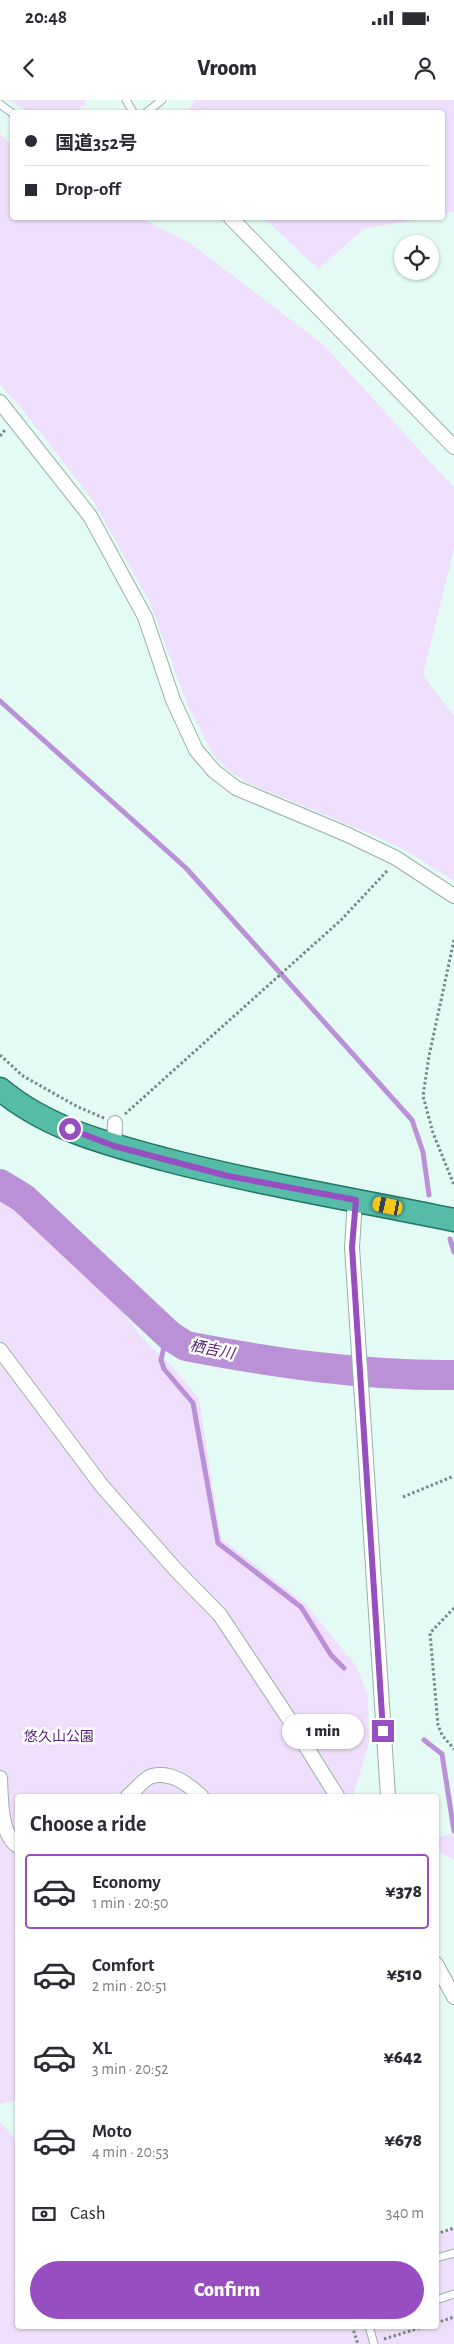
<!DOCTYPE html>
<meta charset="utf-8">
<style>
:root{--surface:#fff;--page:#f2f2f3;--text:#2b2b33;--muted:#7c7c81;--line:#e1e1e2;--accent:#964ec1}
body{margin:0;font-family:"Alegreya Sans","Noto Sans JP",sans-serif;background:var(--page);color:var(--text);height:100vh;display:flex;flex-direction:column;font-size:19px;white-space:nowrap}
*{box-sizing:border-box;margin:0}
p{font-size:16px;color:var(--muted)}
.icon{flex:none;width:28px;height:28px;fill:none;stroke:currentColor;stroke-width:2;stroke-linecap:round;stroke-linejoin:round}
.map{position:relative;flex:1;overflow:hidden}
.sheet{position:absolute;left:15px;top:1694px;width:424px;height:535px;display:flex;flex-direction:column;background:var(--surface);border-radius:5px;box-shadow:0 1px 4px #0004}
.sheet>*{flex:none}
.guide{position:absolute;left:10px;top:10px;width:435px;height:110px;border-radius:5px;box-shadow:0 1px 4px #0004;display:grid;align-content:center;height:110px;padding:0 15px;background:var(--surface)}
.fabs{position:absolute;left:394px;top:135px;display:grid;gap:10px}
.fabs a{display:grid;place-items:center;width:45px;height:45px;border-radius:50%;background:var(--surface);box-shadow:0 1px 4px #0004;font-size:25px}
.end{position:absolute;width:22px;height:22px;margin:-11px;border:6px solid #964ec1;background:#fff;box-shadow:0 0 0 2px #fff}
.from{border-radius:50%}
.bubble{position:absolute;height:35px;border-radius:18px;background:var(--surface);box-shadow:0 1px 4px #0004;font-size:16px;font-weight:800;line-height:35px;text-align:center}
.car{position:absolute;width:15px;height:30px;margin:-15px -8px;border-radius:6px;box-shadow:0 0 4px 1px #0007;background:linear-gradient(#f5c518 24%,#345 0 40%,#f5c518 0 76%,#345 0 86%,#f5c518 0)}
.guide b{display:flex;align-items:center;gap:18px;height:48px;font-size:19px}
.guide b+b{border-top:1px solid var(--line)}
.guide i{width:12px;height:12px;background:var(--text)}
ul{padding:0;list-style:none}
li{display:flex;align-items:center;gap:15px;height:75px;margin:0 10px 8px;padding:0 5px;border:2px solid transparent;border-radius:5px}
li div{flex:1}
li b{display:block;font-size:19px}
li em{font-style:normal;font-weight:800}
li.active{border-color:var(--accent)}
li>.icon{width:45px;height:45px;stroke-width:1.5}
h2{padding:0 15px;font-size:22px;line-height:60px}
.pay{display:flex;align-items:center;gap:12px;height:55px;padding:0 15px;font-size:19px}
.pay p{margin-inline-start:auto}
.button{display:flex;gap:10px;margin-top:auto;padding:10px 15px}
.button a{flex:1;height:58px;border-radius:30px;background:var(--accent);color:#fff;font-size:20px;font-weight:800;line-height:58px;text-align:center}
.status{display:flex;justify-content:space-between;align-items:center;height:35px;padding:0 25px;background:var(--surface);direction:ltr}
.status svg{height:14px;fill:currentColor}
header{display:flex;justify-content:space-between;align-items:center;height:65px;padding:0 15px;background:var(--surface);font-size:22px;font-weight:800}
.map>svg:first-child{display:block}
</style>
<div class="status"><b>20:48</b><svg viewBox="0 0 49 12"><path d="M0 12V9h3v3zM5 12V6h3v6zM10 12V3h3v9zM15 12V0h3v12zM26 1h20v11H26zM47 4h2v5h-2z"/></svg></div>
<header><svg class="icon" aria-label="back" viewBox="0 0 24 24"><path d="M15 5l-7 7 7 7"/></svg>Vroom<svg class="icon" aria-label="person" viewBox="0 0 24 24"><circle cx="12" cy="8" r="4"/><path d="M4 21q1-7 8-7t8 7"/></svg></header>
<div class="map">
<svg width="454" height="2244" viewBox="0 0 454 2244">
<rect width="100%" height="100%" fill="#e3fbf4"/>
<path fill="#f0dffc" d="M9,0H84L86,4L75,12H29Z
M196,0H454V112L443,114L442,12H186Z
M0,34L12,45V118H141L190,143L325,246L454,388V448L423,575L454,616V781L405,750L364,731L248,683L232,673L213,655L188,606L150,503L94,402L23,310L0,285Z
M264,118H426L365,128L318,169Z
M0,1095L13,1109L26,1115L48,1134L62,1150L85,1167L97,1185L116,1204L145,1241L172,1266L199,1298L219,1429L223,1440L306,1504L356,1566L368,1595L369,1643L353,1696H18L17,2000L0,2004Z
M450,1734L454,1736V1760L436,1750V1738Z
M0,2022L17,2041L18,2226H436V2133L454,2128V2244H0Z"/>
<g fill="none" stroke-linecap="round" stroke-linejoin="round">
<path stroke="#ba90d7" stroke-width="5" d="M0,601L186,768L412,1020L423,1052L429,1095
M450,1139L454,1152
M170,1236L164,1247L161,1260L164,1269L193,1303L218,1443L301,1507L331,1555L344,1568
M424,1640L442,1654L454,1731"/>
<path stroke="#ba90d7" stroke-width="30" d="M0,1084L23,1098L170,1236L186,1246C274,1263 364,1276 454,1275"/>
<g stroke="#99b0a9" stroke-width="9">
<path id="service" d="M126,0L133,12
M0,4L12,13
M147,12L162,0
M436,2158L454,2153
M436,2200L454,2194
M369,2226L374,2244"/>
</g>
<g stroke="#99b0a9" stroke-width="16">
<path id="minor" d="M231,118L454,347
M0,302L90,416L145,517L173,600L196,650L214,671L236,688L346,734L396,758L454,796
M114,1046L115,1023
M355,1100L352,1147L388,1696
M0,1250L102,1386L176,1470L220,1515L287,1616L337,1696
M0,1678C1,1698 0,1735 18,1746
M128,1696C135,1691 144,1678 152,1676C171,1671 188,1684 201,1696
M436,1864L454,1897"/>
</g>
<g stroke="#207664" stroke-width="25">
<path id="trunk" d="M0,989C46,1028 107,1044 163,1059C259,1084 357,1100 454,1120"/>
</g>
<path stroke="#788884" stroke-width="3" stroke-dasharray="2.5 2.5" stroke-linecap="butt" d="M0,336L5,330
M454,840L429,956L423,996L433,1033L454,1085
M0,955L23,976L78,1007L104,1018
M125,1014L341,820L388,770
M403,1397L454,1376
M454,1508L430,1533L438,1625L442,1635L454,1649
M436,2134L454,2128
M436,2223L454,2217
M352,2226L358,2244
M384,2239L426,2226"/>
<use href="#service" stroke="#fff" stroke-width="7"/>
<use href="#minor" stroke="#fff" stroke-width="14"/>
<use href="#trunk" stroke="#56bca8" stroke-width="22"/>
</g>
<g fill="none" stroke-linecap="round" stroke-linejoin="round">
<path stroke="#964ec1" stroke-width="6" d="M70,1029L114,1046L228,1076L356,1100L352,1147L383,1631"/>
</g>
<g text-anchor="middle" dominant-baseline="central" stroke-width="5" stroke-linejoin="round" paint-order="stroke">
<g font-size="14" fill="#582376" stroke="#fff">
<text x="59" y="1637">悠久山公園</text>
</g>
<g font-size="15" font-style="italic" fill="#552072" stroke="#fff">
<text transform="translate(212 1250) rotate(11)">栖吉川</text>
</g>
</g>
</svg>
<div class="fabs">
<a><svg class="icon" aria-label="locate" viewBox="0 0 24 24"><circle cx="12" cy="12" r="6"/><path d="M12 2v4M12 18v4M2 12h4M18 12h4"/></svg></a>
</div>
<i class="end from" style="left:70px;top:1029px"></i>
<i class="end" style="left:383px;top:1631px"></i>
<div class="bubble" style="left:282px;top:1614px;width:82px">1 min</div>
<i class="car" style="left:388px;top:1106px;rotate:282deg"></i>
<div class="guide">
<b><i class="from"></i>国道352号</b>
<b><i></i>Drop-off</b>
</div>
<section class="sheet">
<h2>Choose a ride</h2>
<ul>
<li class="active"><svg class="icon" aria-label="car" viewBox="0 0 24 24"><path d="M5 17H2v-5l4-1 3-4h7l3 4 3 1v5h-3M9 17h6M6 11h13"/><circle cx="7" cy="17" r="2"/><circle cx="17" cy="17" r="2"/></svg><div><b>Economy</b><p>1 min · 20:50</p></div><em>¥378</em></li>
<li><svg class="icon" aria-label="car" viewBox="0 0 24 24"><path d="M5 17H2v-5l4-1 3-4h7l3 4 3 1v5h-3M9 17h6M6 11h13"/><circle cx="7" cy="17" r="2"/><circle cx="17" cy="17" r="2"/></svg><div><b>Comfort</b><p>2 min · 20:51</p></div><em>¥510</em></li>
<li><svg class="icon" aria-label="car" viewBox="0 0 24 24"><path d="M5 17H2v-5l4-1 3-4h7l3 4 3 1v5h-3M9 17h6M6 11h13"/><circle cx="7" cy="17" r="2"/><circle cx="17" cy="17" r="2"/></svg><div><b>XL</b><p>3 min · 20:52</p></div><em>¥642</em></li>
<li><svg class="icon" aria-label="car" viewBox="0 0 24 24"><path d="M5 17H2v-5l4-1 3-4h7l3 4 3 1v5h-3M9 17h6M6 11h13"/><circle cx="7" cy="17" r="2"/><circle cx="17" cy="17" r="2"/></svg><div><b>Moto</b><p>4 min · 20:53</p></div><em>¥678</em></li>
</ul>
<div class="pay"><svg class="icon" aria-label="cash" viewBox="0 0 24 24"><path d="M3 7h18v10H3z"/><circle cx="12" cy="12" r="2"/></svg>Cash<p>340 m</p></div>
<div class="button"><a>Confirm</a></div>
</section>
</div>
